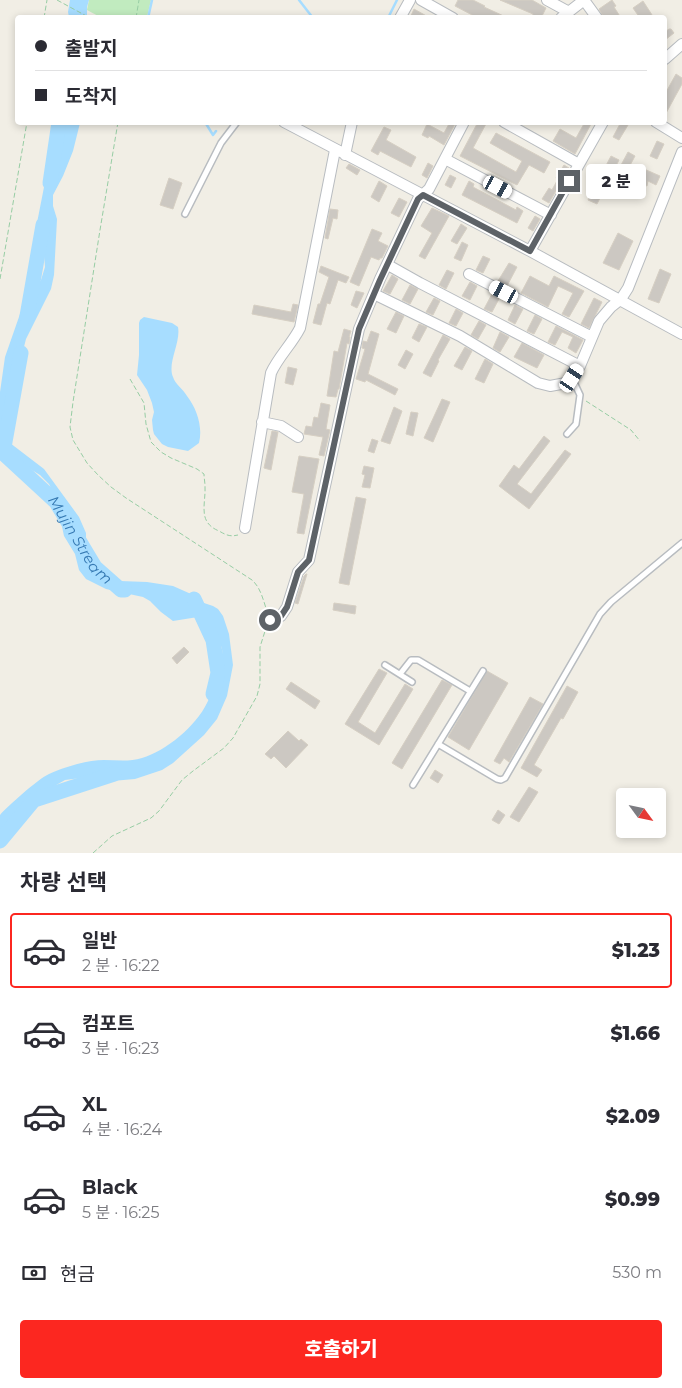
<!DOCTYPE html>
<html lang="ko">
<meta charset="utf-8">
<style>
:root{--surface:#fff;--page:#f2f2f3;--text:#2b2b33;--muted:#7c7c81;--line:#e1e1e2;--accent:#fc2720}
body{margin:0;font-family:Montserrat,"Noto Sans KR",sans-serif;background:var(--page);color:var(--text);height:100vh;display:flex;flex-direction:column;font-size:19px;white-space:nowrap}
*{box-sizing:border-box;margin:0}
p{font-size:16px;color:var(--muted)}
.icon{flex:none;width:28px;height:28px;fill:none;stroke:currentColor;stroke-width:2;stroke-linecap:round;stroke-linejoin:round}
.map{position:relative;height:853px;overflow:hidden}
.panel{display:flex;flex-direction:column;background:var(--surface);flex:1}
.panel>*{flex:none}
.top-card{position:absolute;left:15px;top:15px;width:652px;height:110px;border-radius:5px;box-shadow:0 2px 8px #0003;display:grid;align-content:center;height:110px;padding:0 20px;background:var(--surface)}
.needle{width:32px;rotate:123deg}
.buttons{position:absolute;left:616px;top:788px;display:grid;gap:10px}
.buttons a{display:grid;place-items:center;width:50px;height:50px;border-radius:5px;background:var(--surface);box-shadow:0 2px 8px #0003;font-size:25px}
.end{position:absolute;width:22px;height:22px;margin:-11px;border:6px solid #5d6267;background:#fff;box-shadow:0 0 0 2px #fff}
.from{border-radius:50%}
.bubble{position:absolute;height:35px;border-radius:5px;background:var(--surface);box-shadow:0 2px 8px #0003;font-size:16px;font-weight:800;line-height:35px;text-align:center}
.car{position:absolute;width:15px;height:30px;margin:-15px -8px;border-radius:6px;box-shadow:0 0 4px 1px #0007;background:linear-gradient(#fff 24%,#345 0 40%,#fff 0 76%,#345 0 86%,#fff 0)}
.top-card b{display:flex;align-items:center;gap:18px;height:48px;font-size:19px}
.top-card b+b{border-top:1px solid var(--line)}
.top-card i{width:12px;height:12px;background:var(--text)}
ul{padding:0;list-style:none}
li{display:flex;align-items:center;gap:15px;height:75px;margin:0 10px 8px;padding:0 10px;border:2px solid transparent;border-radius:5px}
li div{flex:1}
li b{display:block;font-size:19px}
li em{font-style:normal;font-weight:800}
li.on{border-color:var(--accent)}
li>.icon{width:45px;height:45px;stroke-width:1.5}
h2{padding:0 20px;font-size:22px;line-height:60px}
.pay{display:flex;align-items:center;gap:12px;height:55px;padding:0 20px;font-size:19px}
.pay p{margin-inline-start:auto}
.action{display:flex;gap:10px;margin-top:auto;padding:10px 20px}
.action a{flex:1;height:58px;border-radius:5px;background:var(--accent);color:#fff;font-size:20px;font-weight:800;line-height:58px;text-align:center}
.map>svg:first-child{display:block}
</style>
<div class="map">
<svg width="682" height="853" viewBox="0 0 682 853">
<rect width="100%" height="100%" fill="#f1eee5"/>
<path fill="#c1ebbf" d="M89,0H151L147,17H100L87,10Z"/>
<path fill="#a7ddff" d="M70,0H89L87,7V17H69L68,12Z
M65,123H80L73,151L63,176L53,195V206L57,219L54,275L51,289L26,339L7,414L3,429L4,435L10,443L44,469L79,517L86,533V556L89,568L94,573L101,577L120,581L147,582L173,586L191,594L204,603L213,606L218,609L223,616L229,634L233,665L227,696L217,719L204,735L173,763L162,770L135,779L112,781L81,778L65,780L51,788L33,804L7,832L0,841V815C8,806 38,779 49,774C64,767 88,760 104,760C117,760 129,762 142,758C166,751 196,726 207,703C212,694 215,684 218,675C220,666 223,657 222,649C220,639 210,627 205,619L198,617L173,621L161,612L150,601L143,597L106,589L86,579L79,570L75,554L64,536L56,498L49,484L40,475L22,464L5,458L0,453V392L5,357L20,314L41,280L45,267L44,253L38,241L36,228L45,182L54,160Z
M144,317L172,323L178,327C181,343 167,363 173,377C175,384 183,389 187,396C197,409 203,427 199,443L188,451L168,447L162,444L154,434L153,430L152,420L154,412L152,403L147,390L137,375L139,355V323L140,320Z"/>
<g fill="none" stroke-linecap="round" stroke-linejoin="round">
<path stroke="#a7ddff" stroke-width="2.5" d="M299,0L313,18
M148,18L152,0
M388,18L397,0
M205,122L213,135L216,131"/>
<g stroke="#a7ddff" stroke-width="15">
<path d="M50,183L59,122"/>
<path d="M27,316L43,225"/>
<path id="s1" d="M21,353L3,453L56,502L95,567L121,590H125"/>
<path d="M194,599L213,640L218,673L213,694"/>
<path d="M0,841L34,800L114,774"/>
</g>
</g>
<path fill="#ccc8c2" stroke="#d6cfc3" d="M458,0H473L485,6L484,7L508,18H478L455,6Z
M500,0H532L546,8L541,18H537L533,15V14Z
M612,0L616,6L614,7L621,18H604L599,9Z
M643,1L654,18H640L633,8Z
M414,9L430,18H410Z
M669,29H671L674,33L665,40V32Z
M676,74L682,78V84L665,115V94Z
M450,122H456L444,145L429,136L428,138L422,135L427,124L444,133Z
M478,122H487L473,148L516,172L522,161L490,143L496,133L550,162L544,173L529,165L517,185L460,156Z
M585,122H592L575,154L553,141L560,129L576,138Z
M621,122L628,125L619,140L613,137Z
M384,127L391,130L386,140L416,157L411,167L380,151L378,155L371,151Z
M657,141L664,144L657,159L650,156Z
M628,152L635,156L627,171L620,167Z
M611,156L619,160L597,204L588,200Z
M428,163L433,166L427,178L422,175Z
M349,164L360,170L357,175L346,168Z
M564,165L569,168L549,203L542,199L549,188L552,190L558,179L556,178Z
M644,169L660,176L656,185L648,181L647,186L639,183Z
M450,175L456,178L451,188L445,185Z
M169,178L182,183L173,209L160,205Z
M379,181L387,186L379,202L371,197Z
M469,181L474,184L473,187L516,210L517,207L523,211L517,223L462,195Z
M399,198L407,202L399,217L391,213Z
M432,208L449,216L425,259L419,256L432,233L421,226Z
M330,209L338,210L337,219L333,218L328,239L325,238Z
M535,216L540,219L533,231L528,228Z
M461,224L467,228L457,244L451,241Z
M372,229L382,233L378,241L388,246L382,258H380L379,260L371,257L359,286L350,282Z
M618,233L633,241L619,270L603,263Z
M462,242L468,245L461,261L454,258Z
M483,256L490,259L483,273L476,270Z
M509,263L517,267L507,286L498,281Z
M321,266L349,277L346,283L338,280L330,304L327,303L321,325L313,323L318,304H320L329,277L319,272Z
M660,269L671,274L659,303L648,299Z
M447,270L454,273L446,289L439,285Z
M392,275L398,279L390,294L383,291Z
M530,276L549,286L554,276L584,291L569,317L562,314L573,293L558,286L548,307L521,293Z
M470,282L477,286L470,300L462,296Z
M410,285L418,289L410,304L402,300Z
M356,291L364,293L357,308L351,305Z
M492,294L500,297L492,312L484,309Z
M434,298L440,301L433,315L426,312Z
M594,298L602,302L589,328L581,324Z
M293,304L298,305L294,322L252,314L254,305L291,312Z
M515,305L523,309L515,324L508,320Z
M456,309L463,313L456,326L449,323Z
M396,312L404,316L396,333L387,329Z
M535,315L542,319L534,334L527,331Z
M479,321L486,325L478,339L471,335Z
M419,324L427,327L419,342L412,338Z
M556,326L583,340L576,353L568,348L573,337L562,332L555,345L548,342Z
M344,329L351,331L349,337H350L349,344L347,343L339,389H338L336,397L327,396L334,351L338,352Z
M371,331L379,334L368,374L398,389L395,395L366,380L365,382L356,379L365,349L362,348L363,341L367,342Z
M500,332L509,337L500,352L493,348Z
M443,335L450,339L438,360L439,361L431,377L423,373Z
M522,343L544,355L537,368L514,357Z
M465,347L472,351L462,370L454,366Z
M406,350L413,354L405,369L398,365Z
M485,359L493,364L484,383L475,379Z
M288,367L297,369L293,385L285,383Z
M442,399L450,402L433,442L424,438Z
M321,403L330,405L326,429L330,430L324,456L319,455L323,437L304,434L306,426L312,427L314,417L318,418Z
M394,407L402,411L390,444L381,441Z
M411,412L418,413L413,436L406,434Z
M272,431L278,432L271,470L264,468Z
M544,436L550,441L517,484L531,494L565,450L571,454L529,509L499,486L514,465L519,469Z
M372,439L378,441L374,453L368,451Z
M299,456L319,459L304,534L297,533L304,494L292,492Z
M364,466L374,468L370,488L362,487L365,475L362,474Z
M356,497L366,499L349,585L339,583Z
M306,574H307L298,604L295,603L304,576Z
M334,603L356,606L355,614L333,610Z
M184,647L189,652L177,664L172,658Z
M379,669L387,673L358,722L375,733L405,684L413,689L379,745L345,724Z
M487,671L508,683L469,750L448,737Z
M442,680L452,685L402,769L392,763Z
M291,682L320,701L315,709L286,689Z
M567,686L578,692L563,719L561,718L534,765L542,770L537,777L521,768Z
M530,697L543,704L509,762L504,758L500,764L494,761Z
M288,731L299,741L301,739L308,745L286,768L274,756L271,759L265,754Z
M435,770L443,775L438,783L430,778Z
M529,787L538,792L519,822L510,817Z
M498,810L505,815L499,824L492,820Z"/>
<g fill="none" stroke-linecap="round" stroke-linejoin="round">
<g stroke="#b8bcc0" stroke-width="8">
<path id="service" d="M185,214L221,143L237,122
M567,434L576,424L580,395L572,378
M385,665L412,682
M400,674L411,660H418L470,691
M438,744L497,779L501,780L505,778L600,614L611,602L682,543
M413,785L483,671"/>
</g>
<g stroke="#b8bcc0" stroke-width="12">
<path id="minor" d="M421,0L453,18
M547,0L569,12
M584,0L597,18
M400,18L410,0
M561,18L584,0
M665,59L682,44
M284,122L530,251L682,334
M504,122L579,164
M656,122L682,138
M345,155L352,122
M445,159L551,215
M530,251L603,122
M388,265L420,283L580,366
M469,274L592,337
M374,294L460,336L538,383L550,386L566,383L572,378L580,366L599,321L611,307L621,299L628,288L682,152
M262,422L281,426L298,437
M245,528L271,373C278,357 292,344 300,328L335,150
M270,620L281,616L287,607L298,572L309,560L359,329L380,279L418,199L429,189L464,122"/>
</g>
<path stroke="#97cda4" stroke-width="1" stroke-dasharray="5 2.5" stroke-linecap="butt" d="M57,0L90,18
M44,18L47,0
M136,18L139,0
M118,122L100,230L73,402L70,427L73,440L87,463L98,475L111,487L126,498L252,580C261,588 263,600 267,611
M0,279L27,122
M130,379L144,403L146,424L151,442L161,452L171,458L197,469L204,474C204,478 205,482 205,486C206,504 197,522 219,531C226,535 230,537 238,535
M586,401L631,430L640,441
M93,853L112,836L151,818L159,811L182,780L193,771L224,748L233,738L257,696L260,684V647L266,628"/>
<use href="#service" stroke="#fff" stroke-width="5"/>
<use href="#minor" stroke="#fff" stroke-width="10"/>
</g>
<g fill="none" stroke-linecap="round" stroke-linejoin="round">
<path stroke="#5d6267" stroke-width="6" d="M270,620L281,616L287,607L298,572L309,560L359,329L380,280L418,199L423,195L530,251L569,181"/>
</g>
<g text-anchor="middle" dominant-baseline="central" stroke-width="4" stroke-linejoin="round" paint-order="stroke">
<g font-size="15" font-style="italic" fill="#3579b3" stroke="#fff">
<text stroke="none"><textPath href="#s1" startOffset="219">Mujin Stream</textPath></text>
</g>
</g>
</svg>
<div class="buttons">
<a><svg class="needle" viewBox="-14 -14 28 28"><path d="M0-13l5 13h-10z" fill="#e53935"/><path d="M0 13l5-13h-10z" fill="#7c7c81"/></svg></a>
</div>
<i class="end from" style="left:270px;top:620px"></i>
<i class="end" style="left:569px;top:181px"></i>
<div class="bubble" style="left:586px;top:164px;width:60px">2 분</div>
<i class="car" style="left:498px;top:187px;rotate:118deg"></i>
<i class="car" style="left:504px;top:292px;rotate:297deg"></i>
<i class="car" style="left:572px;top:378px;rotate:33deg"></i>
<div class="top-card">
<b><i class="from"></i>출발지</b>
<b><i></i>도착지</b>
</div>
</div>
<section class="panel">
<h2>차량 선택</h2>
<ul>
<li class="on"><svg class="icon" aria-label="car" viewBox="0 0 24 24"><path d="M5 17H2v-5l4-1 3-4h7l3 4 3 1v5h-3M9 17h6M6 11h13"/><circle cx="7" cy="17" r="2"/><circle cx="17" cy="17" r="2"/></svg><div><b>일반</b><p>2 분 · 16:22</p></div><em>$1.23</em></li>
<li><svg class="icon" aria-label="car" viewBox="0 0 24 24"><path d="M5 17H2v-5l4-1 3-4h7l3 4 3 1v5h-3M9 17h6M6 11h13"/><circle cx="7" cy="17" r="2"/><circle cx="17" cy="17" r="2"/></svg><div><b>컴포트</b><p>3 분 · 16:23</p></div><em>$1.66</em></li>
<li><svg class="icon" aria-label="car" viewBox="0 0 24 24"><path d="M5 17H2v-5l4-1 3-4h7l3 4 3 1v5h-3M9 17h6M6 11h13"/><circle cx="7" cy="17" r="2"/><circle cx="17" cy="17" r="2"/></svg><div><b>XL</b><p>4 분 · 16:24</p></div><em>$2.09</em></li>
<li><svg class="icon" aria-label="car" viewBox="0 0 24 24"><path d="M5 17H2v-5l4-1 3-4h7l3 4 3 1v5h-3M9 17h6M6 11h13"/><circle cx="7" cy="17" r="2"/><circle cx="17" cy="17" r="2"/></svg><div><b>Black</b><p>5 분 · 16:25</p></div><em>$0.99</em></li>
</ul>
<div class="pay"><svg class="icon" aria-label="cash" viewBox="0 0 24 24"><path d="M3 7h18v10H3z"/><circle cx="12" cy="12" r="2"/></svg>현금<p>530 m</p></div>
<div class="action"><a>호출하기</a></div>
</section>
